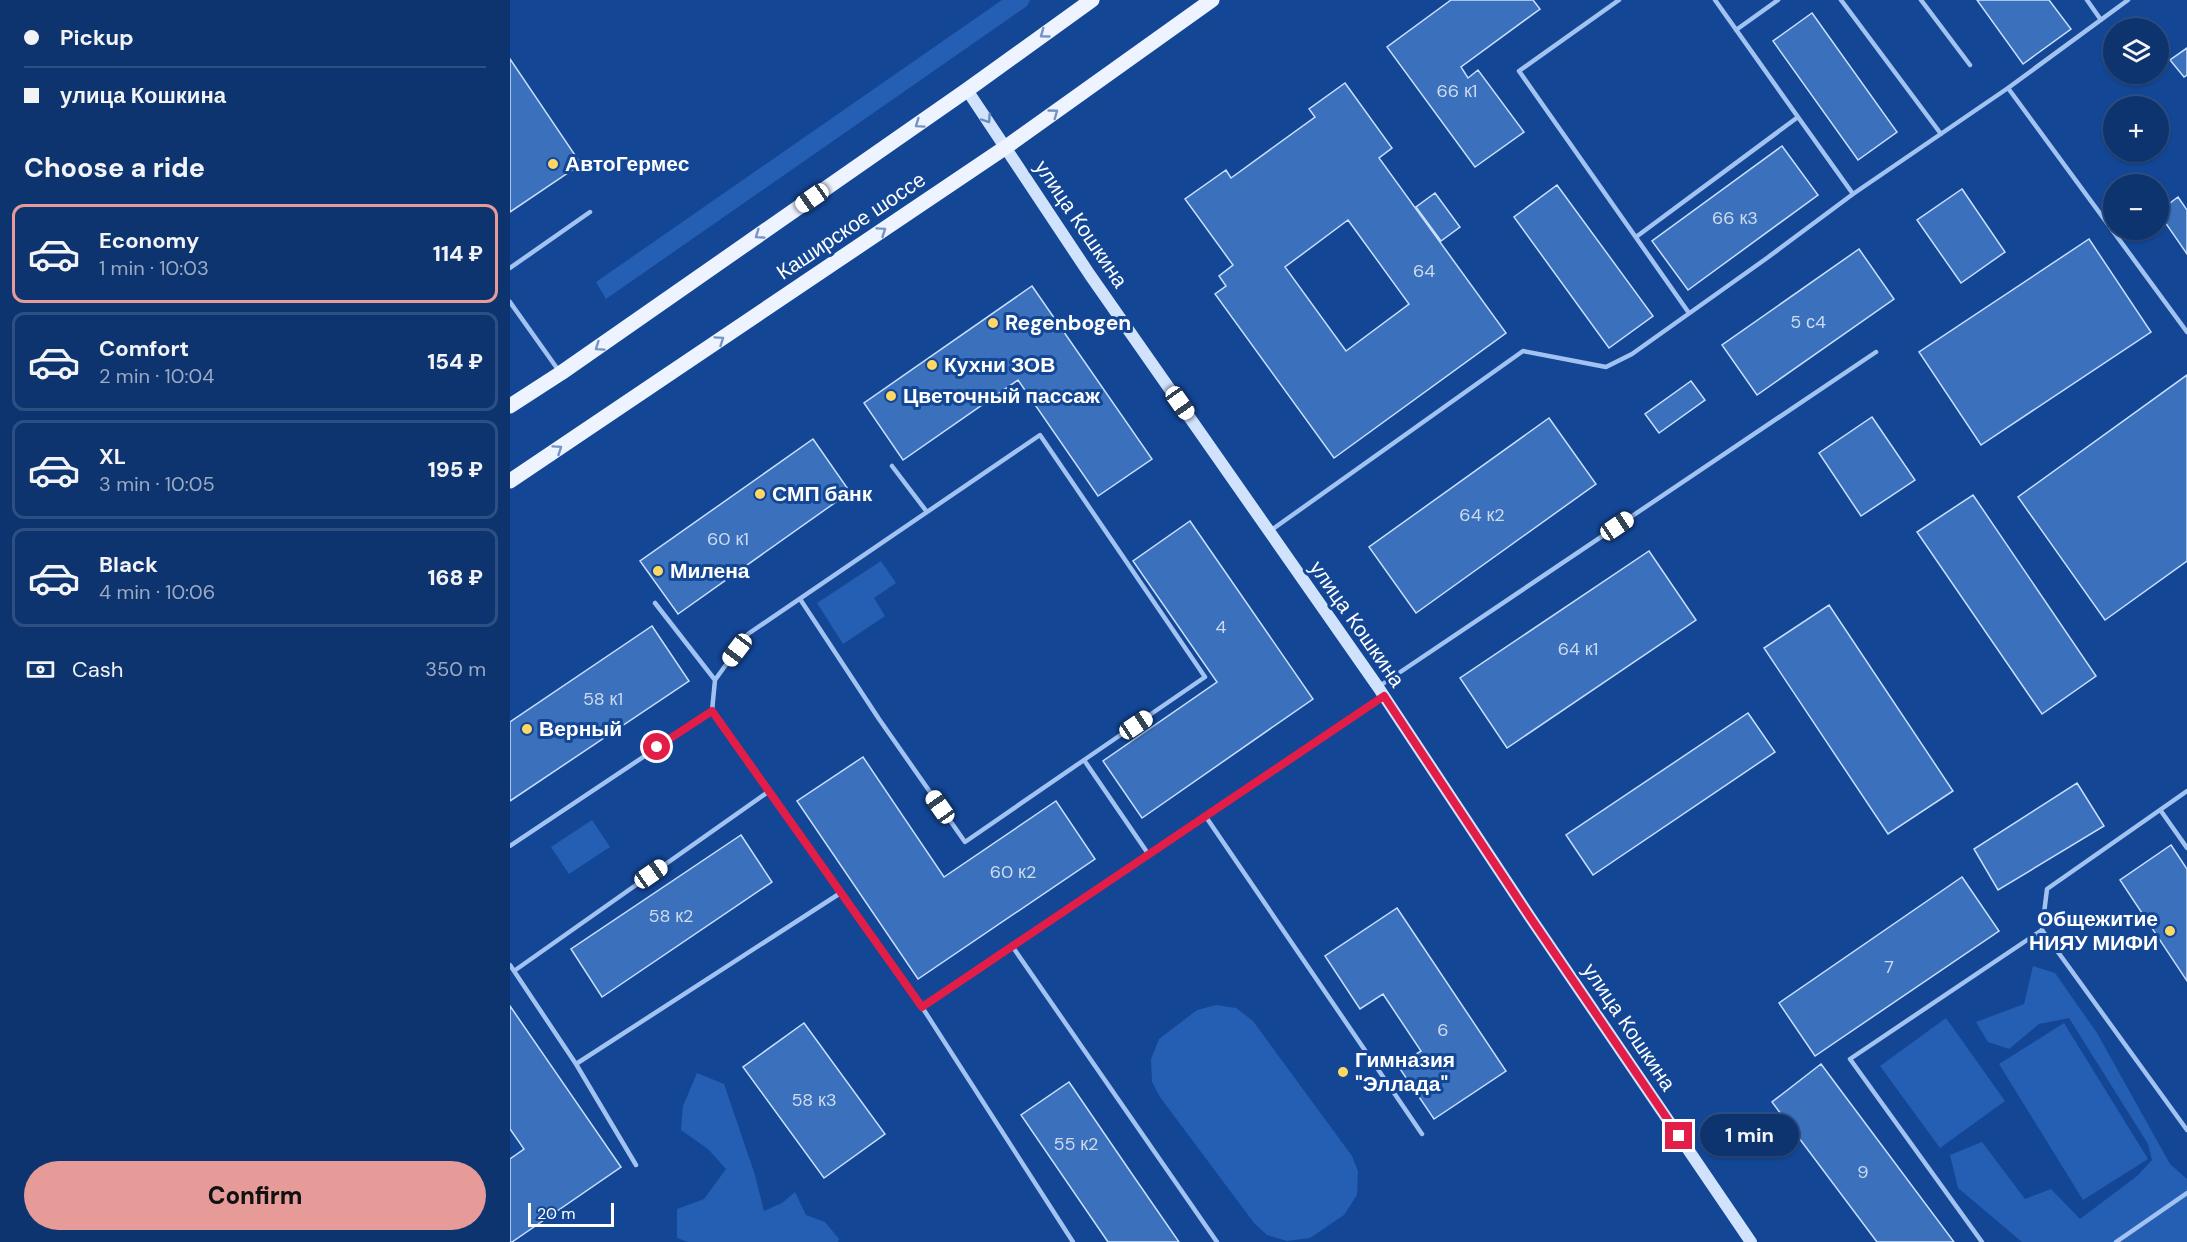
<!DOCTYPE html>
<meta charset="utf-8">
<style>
:root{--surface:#0e3470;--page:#1c3f78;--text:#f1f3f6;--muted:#9baac3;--line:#2e4f83;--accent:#e69b98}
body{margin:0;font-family:"DM Sans",sans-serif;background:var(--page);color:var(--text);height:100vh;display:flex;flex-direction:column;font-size:22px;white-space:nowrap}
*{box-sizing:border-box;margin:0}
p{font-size:20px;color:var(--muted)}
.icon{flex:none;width:33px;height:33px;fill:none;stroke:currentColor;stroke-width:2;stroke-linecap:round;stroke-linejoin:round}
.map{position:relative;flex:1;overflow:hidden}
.side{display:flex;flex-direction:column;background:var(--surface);width:510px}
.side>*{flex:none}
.top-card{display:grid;align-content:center;height:132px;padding:0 24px;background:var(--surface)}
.buttons{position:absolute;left:1593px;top:18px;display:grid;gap:12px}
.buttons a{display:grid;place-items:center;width:66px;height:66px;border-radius:50%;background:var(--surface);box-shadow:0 2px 4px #0004,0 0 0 2px var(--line);font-size:30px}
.scale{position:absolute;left:18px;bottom:15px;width:86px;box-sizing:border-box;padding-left:6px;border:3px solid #fff;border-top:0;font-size:16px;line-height:21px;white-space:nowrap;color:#fff;-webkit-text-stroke:4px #134695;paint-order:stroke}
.end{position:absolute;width:27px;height:27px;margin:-14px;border:8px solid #e11d48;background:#fff;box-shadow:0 0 0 3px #fff}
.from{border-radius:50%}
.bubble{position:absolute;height:42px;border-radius:21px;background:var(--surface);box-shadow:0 2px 4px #0004,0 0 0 2px var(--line);font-size:20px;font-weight:800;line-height:42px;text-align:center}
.car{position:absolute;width:18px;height:36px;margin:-18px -9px;border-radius:8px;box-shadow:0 0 4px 2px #0007;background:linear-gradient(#fff 24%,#345 0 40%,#fff 0 76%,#345 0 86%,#fff 0)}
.top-card b{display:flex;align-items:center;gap:21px;height:57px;font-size:22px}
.top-card b+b{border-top:2px solid var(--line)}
.top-card i{width:15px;height:15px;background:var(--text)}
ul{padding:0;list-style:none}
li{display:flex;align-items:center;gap:18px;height:99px;margin:0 12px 9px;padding:0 12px;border:3px solid var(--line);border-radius:12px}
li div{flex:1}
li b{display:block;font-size:22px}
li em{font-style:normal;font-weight:800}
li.active{border-color:var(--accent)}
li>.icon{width:54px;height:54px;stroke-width:1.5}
h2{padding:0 24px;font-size:27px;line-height:72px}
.pay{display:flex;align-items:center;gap:15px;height:66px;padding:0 24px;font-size:22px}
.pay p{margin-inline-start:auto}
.cta{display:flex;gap:12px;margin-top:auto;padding:12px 24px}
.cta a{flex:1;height:69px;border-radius:36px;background:var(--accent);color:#111;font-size:24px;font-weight:800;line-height:69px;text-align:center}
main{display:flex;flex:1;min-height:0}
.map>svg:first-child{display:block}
</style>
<main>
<section class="side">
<div class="top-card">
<b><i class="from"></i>Pickup</b>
<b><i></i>улица Кошкина</b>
</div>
<h2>Choose a ride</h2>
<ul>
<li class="active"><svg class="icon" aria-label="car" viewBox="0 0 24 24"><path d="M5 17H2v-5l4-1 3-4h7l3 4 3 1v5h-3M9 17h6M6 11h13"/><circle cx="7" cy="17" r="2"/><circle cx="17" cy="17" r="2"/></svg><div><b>Economy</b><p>1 min · 10:03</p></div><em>114 ₽</em></li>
<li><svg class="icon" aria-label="car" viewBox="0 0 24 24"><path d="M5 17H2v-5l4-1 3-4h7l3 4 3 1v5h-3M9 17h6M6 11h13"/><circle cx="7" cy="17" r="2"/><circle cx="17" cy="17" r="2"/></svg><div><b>Comfort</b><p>2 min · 10:04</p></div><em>154 ₽</em></li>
<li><svg class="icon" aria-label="car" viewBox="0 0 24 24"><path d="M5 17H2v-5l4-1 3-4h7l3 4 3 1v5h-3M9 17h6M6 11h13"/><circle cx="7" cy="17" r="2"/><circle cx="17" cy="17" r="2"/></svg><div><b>XL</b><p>3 min · 10:05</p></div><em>195 ₽</em></li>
<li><svg class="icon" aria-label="car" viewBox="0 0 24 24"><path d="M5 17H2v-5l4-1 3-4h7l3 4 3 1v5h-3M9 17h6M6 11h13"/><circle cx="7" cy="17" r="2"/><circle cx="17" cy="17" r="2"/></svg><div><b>Black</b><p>4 min · 10:06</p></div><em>168 ₽</em></li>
</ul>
<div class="pay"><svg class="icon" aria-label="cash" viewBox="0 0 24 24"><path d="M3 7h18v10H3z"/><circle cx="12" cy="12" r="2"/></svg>Cash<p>350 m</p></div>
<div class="cta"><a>Confirm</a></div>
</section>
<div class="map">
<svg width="1677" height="1242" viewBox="0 0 1677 1242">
<rect width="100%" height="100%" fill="#134695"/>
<path fill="#245fb4" d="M492,0H520L517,6L96,299L86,282Z
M371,561L386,583L364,598L375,616L333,644L307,603Z
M82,820L100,847L59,874L41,847Z
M1523,966L1545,973L1587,1033L1660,1164L1677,1179V1242H1512L1448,1188L1440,1155L1472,1142L1515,1199L1541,1189L1570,1219L1627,1176L1642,1160L1638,1144L1559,1018L1529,1024L1499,1049L1478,1042L1466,1022L1514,1004Z
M706,1005L726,1008L743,1021L842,1156L848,1171L847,1195L834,1215L800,1238L777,1241L757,1235L744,1223L650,1097L642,1082L641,1059L649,1039L687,1010Z
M1436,1018L1495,1101L1430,1148L1370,1066Z
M1554,1023L1638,1159L1573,1200L1489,1064Z
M187,1073L214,1084L245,1175L254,1211L272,1203L285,1192L296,1215L315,1222L329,1239L328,1242H178L167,1238V1209L194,1199L216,1169L198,1149L171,1130L173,1106Z"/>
<path fill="#3b70bd" stroke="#c9dffd" stroke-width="1.5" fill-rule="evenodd" d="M941,0H1023L1030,9L951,67L958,78L968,70L1014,132L965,167L877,47Z
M1467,0H1539L1561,29L1513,64Z
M1302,13L1387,132L1348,160L1263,41Z
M1677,48V75L1674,77L1660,60Z
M0,59L71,164L0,212Z
M835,83L882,148L869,158L996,333L824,458L705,294L716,286L709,276L723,265L675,199L716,170L721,178L805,117L799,109ZM838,220L899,304L836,351L775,267Z
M1272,146L1308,195L1178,290L1142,241Z
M1047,185L1143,316L1099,348L1004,217Z
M1452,189L1495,252L1451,283L1407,220Z
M925,193L950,227L931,241L906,207Z
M1668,197L1677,210V254L1648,212Z
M1579,239L1641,332L1471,445L1409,352Z
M1349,249L1384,299L1247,395L1212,345Z
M522,286L642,459L588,496L508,380L393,460L354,403Z
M1677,375V561L1595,620L1508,497Z
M1181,381L1195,400L1149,433L1135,414Z
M1362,417L1405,480L1351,516L1309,453Z
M1039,418L1086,484L906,613L859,547Z
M303,439L340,492L168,614L130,561Z
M1463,495L1586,676L1532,714L1407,532Z
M680,521L803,699L632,818L593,761L707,682L623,561Z
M1139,551L1186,620L997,748L950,678Z
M1319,605L1443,791L1378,834L1254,648Z
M142,626L179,681L0,801V722Z
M1238,713L1265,752L1083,875L1056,835Z
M353,757L434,877L546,801L585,859L408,979L287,801Z
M1567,783L1594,826L1488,890L1464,849Z
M231,835L262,882L92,997L61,949Z
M1661,845L1677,869V981L1610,880Z
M1452,877L1489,931L1305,1056L1269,1003Z
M887,908L996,1071L924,1119L888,1066L911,1051L873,994L850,1009L815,956Z
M0,1006L111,1167L2,1242H0V1159L14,1149L0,1129Z
M294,1023L375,1134L314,1178L233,1067Z
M1311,1064L1444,1242H1367L1262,1102Z
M559,1082L622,1174L669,1242H598L511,1115Z"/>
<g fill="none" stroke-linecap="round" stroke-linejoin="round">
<path stroke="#a2c3f2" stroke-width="4.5" d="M1109,0L1009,71L1179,313
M1205,0L1288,117
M1331,0L1431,134
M1411,0L1460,65
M1577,0L1591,20
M1226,30L1268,0
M1498,88L1618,0
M1126,237L1288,117L1343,194
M0,268L80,212
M0,302L49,371
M382,466L417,512
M760,531L1013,351L1096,367L1122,354L1257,258L1343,194L1498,88L1677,332
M290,599L369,719L455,842L574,760L639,855
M145,603L205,680
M868,687L1366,352
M202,711L205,680L238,634L530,435L695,677L574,760
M1651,811L1677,848
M696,817L912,1134
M0,846L202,711L412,1007L872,697
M1532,930L1677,1130
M502,946L707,1242
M0,965L66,1064L332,892
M4,971L258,792
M412,1007L563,1242
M66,1064L126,1165
M1472,1242L1340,1059L1532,930L1537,889L1677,791
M1606,1242L1677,1193"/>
<path stroke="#d1e2fc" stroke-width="12" d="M457,90L580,275L868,687L1020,917L1241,1242"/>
<path stroke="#edf3ff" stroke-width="15" d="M0,406L51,373L457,90L582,0
M0,481L496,147L702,0"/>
</g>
<defs><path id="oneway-chevron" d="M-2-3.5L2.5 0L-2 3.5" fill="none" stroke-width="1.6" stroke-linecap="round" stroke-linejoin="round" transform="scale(1.5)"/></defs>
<g stroke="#7594c5">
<use href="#oneway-chevron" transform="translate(534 34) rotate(144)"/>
<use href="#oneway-chevron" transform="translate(544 113) rotate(-36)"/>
<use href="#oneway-chevron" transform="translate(409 124) rotate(145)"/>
<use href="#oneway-chevron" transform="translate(372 231) rotate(-34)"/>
<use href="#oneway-chevron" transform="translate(249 235) rotate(145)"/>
<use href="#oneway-chevron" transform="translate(210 340) rotate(-34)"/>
<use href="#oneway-chevron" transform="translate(89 347) rotate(145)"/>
<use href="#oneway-chevron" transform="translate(48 449) rotate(-34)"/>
</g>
<use stroke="#688cc3" href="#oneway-chevron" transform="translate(477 119) rotate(56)"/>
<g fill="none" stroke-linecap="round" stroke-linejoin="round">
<path stroke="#e11d48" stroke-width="8" d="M147,747L202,711L412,1007L874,696L1020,917L1169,1136"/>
</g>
<g fill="#ffd863" stroke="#134695" stroke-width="2">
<circle cx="43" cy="164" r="6"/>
<circle cx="483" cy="323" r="6"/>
<circle cx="422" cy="365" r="6"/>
<circle cx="381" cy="396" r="6"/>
<circle cx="250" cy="494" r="6"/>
<circle cx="148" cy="571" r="6"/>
<circle cx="17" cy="729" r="6"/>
<circle cx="1660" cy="931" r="6"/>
<circle cx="833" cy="1072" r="6"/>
</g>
<g text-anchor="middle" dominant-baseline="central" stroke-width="6" stroke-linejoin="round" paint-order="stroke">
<g font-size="18" fill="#cedbee">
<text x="947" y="91">66 к1</text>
<text x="1225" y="218">66 к3</text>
<text x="914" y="271">64</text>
<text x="1298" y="322">5 с4</text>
<text x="972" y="515">64 к2</text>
<text x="218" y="539">60 к1</text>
<text x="711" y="627">4</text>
<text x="1068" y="649">64 к1</text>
<text x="93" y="699">58 к1</text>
<text x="503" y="872">60 к2</text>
<text x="161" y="916">58 к2</text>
<text x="1379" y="967">7</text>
<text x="933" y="1030">6</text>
<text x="304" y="1100">58 к3</text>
<text x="566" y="1144">55 к2</text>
<text x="1353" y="1172">9</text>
</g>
<g font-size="21" font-weight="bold" fill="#fff" stroke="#134695" text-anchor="start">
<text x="55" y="164">АвтоГермес</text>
<text x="495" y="323">Regenbogen</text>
<text x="434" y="365">Кухни ЗОВ</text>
<text x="393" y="396">Цветочный пассаж</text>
<text x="262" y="494">СМП банк</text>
<text x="160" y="571">Милена</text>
<text x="29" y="729">Верный</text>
<text x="1648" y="919" text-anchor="end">Общежитие<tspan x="1648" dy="24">НИЯУ МИФИ</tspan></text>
<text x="845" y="1060">Гимназия<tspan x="845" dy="24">"Эллада"</tspan></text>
</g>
<g font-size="21" fill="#fff" stroke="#134695">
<text transform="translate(571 224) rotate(56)">улица Кошкина</text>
<text transform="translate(341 226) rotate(-34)">Каширское шоссе</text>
<text transform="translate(847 624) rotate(55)">улица Кошкина</text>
<text transform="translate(1119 1027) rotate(56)">улица Кошкина</text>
</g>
</g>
</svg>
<div class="buttons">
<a><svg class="icon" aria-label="layers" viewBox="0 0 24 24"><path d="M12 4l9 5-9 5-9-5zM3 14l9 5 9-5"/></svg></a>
<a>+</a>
<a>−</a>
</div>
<div class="scale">20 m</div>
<i class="end from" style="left:147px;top:747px"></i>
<i class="end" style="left:1169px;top:1136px"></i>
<div class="bubble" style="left:1190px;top:1114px;width:99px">1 min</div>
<i class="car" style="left:302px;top:198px;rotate:235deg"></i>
<i class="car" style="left:670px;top:403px;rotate:145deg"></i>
<i class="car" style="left:1107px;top:526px;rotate:56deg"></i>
<i class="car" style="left:227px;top:650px;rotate:217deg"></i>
<i class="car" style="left:626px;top:725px;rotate:56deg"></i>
<i class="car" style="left:430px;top:807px;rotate:325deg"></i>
<i class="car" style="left:141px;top:874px;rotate:55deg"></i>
</div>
</main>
